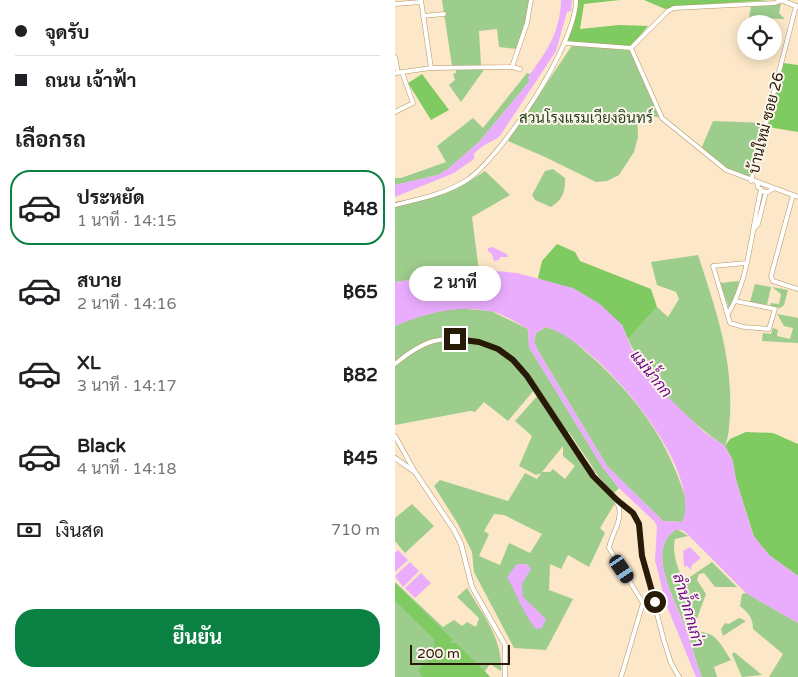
<!DOCTYPE html>
<html lang="th">
<meta charset="utf-8">
<style>
:root{--surface:#fff;--page:#f6f6f6;--text:#202124;--muted:#757577;--line:#e0e0e0;--accent:#0b8043}
body{margin:0;font-family:"Varela Round",Sarabun,sans-serif;background:var(--page);color:var(--text);height:100vh;display:flex;flex-direction:column;font-size:19px;white-space:nowrap}
*{box-sizing:border-box;margin:0}
p{font-size:16px;color:var(--muted)}
.icon{flex:none;width:28px;height:28px;fill:none;stroke:currentColor;stroke-width:2;stroke-linecap:round;stroke-linejoin:round}
.map{position:relative;flex:1;overflow:hidden}
.details{display:flex;flex-direction:column;background:var(--surface);width:395px}
.details>*{flex:none}
.guide{display:grid;align-content:center;height:110px;padding:0 15px;background:var(--surface)}
.buttons{position:absolute;left:342px;top:15px;display:grid;gap:10px}
.buttons a{display:grid;place-items:center;width:45px;height:45px;border-radius:50%;background:var(--surface);box-shadow:0 2px 12px #0003;font-size:25px}
.scale{position:absolute;left:15px;bottom:12px;width:100px;box-sizing:border-box;padding-left:5px;border:2px solid #271a06;border-top:0;font-size:14px;line-height:18px;white-space:nowrap;color:#271a06;-webkit-text-stroke:4px #fdf6ec;paint-order:stroke}
.end{position:absolute;width:22px;height:22px;margin:-11px;border:6px solid #271a06;background:#fff;box-shadow:0 0 0 2px #fff}
.from{border-radius:50%}
.bubble{position:absolute;height:35px;border-radius:18px;background:var(--surface);box-shadow:0 2px 12px #0003;font-size:16px;font-weight:700;line-height:35px;text-align:center}
.car{position:absolute;width:15px;height:30px;margin:-15px -8px;border-radius:6px;box-shadow:0 0 4px 1px #0007;background:linear-gradient(#222 24%,#8ab4d8 0 40%,#222 0 76%,#8ab4d8 0 86%,#222 0)}
.guide b{display:flex;align-items:center;gap:18px;height:48px;font-size:19px}
.guide b+b{border-top:1px solid var(--line)}
.guide i{width:12px;height:12px;background:var(--text)}
ul{padding:0;list-style:none}
li{display:flex;align-items:center;gap:15px;height:75px;margin:0 10px 8px;padding:0 5px;border:2px solid transparent;border-radius:20px}
li div{flex:1}
li b{display:block;font-size:19px}
li em{font-style:normal;font-weight:700}
li.active{border-color:var(--accent)}
li>.icon{width:45px;height:45px;stroke-width:1.5}
h2{padding:0 15px;font-size:22px;line-height:60px}
.pay{display:flex;align-items:center;gap:12px;height:55px;padding:0 15px;font-size:19px}
.pay p{margin-inline-start:auto}
.action{display:flex;gap:10px;margin-top:auto;padding:10px 15px}
.action a{flex:1;height:58px;border-radius:20px;background:var(--accent);color:#fff;font-size:20px;font-weight:700;line-height:58px;text-align:center}
main{display:flex;flex:1;min-height:0}
.map>svg:first-child{display:block}
</style>
<main>
<section class="details">
<div class="guide">
<b><i class="from"></i>จุดรับ</b>
<b><i></i>ถนน เจ้าฟ้า</b>
</div>
<h2>เลือกรถ</h2>
<ul>
<li class="active"><svg class="icon" aria-label="car" viewBox="0 0 24 24"><path d="M5 17H2v-5l4-1 3-4h7l3 4 3 1v5h-3M9 17h6M6 11h13"/><circle cx="7" cy="17" r="2"/><circle cx="17" cy="17" r="2"/></svg><div><b>ประหยัด</b><p>1 นาที · 14:15</p></div><em>฿48</em></li>
<li><svg class="icon" aria-label="car" viewBox="0 0 24 24"><path d="M5 17H2v-5l4-1 3-4h7l3 4 3 1v5h-3M9 17h6M6 11h13"/><circle cx="7" cy="17" r="2"/><circle cx="17" cy="17" r="2"/></svg><div><b>สบาย</b><p>2 นาที · 14:16</p></div><em>฿65</em></li>
<li><svg class="icon" aria-label="car" viewBox="0 0 24 24"><path d="M5 17H2v-5l4-1 3-4h7l3 4 3 1v5h-3M9 17h6M6 11h13"/><circle cx="7" cy="17" r="2"/><circle cx="17" cy="17" r="2"/></svg><div><b>XL</b><p>3 นาที · 14:17</p></div><em>฿82</em></li>
<li><svg class="icon" aria-label="car" viewBox="0 0 24 24"><path d="M5 17H2v-5l4-1 3-4h7l3 4 3 1v5h-3M9 17h6M6 11h13"/><circle cx="7" cy="17" r="2"/><circle cx="17" cy="17" r="2"/></svg><div><b>Black</b><p>4 นาที · 14:18</p></div><em>฿45</em></li>
</ul>
<div class="pay"><svg class="icon" aria-label="cash" viewBox="0 0 24 24"><path d="M3 7h18v10H3z"/><circle cx="12" cy="12" r="2"/></svg>เงินสด<p>710 m</p></div>
<div class="action"><a>ยืนยัน</a></div>
</section>
<div class="map">
<svg width="403" height="677" viewBox="0 0 403 677">
<rect width="100%" height="100%" fill="#fce7c8"/>
<path fill="#9dcd8c" fill-rule="evenodd" d="M47,0H135L134,13L122,49L104,47L102,29L84,31L86,65L57,66Z
M386,4L384,13L390,19L354,18L356,6Z
M178,44L236,48L267,118L242,113L243,137L239,152L224,175L212,181L201,182L150,157L113,141Z
M91,67L66,102L54,85L60,80L58,74L61,73V68Z
M132,73L135,74L134,82L84,142L53,169L43,175L0,185V178H6L51,162L42,146L78,118L88,128Z
M318,121L371,123L356,181L341,175L306,149Z
M158,169L170,178C170,193 168,199 156,207L140,200L137,195L150,171Z
M90,171L115,195L77,217L84,271L0,282V202L52,192L73,179V182Z
M303,255C321,310 338,358 335,416C334,426 334,436 330,446C292,420 252,382 233,339L262,307L273,317L284,299L281,292L262,285L256,262Z
M344,281L339,301L334,308L325,283Z
M360,284L376,287L372,305L355,302Z
M377,287L393,290L389,305L385,308L375,306L376,303L384,304L386,294Z
M58,308L96,311L133,329L134,347L208,468L224,488L217,495L222,500L205,528L210,533L194,567L173,555L166,569L155,564L154,590L178,599L151,650L119,648L79,572L77,552L63,524L39,486L45,480L113,501L130,473L142,479L146,473L141,475L124,466L137,436L120,421L144,394L140,389L113,421L89,402L80,412L75,411L0,425V326L15,319ZM173,431L214,491L174,440ZM168,446V456L180,466L170,479L158,469L155,472H147ZM99,514L109,515L147,534L135,553L114,543L105,565L84,556L94,534L89,531Z
M382,314L403,318V343L367,341L368,333L376,334L378,328L383,330L382,336L395,339L398,328L389,326Z
M151,327C171,332 183,345 198,358C236,393 263,426 282,474C286,485 293,500 291,511C291,515 288,519 287,522L268,521L212,466L142,349L139,341L141,333Z
M17,504L39,526L10,553L0,541V518Z
M282,529L293,536L280,539C277,552 282,568 289,581L317,562L342,587H320L309,573L304,574L302,580L311,594L301,621L291,594L290,597L298,621L306,632C322,633 328,648 336,660L319,667L322,677H307C300,661 297,644 291,629C282,603 248,549 282,529Z
M0,582L48,627L59,620L67,626L72,622L81,627L84,618L62,597L72,588C88,615 108,639 106,671L95,664L90,671L95,677H0Z
M351,593L403,623V677H374L388,654L358,629C358,617 353,613 345,606L347,594Z
M344,618L351,621L328,636L326,629L330,623L334,624Z
M339,652L367,675L347,677L337,654Z"/>
<path fill="#7fcb62" d="M183,0H225L189,4L185,29L224,25L253,26L236,46L172,42Z
M249,0H375L285,6L270,9Z
M388,63L403,65V132L373,127Z
M27,74L54,110L36,120L13,83Z
M162,244L180,252L185,261L256,289L262,307L233,339L227,325L143,278L147,261Z
M351,432L378,433L403,444V576L374,555L359,537L341,480L337,459L330,446L335,439Z
M0,583L58,640L54,643H61L95,677H28L23,670C33,662 41,653 39,639L0,601Z"/>
<path fill="#eaadfe" fill-rule="evenodd" d="M166,0H177L176,11L172,12L161,51L105,136C97,142 85,146 79,154V159L59,173L0,197V185L43,175L53,169L84,142L134,82L133,77C152,51 165,33 166,0Z
M97,247L112,254L113,257H105L104,260L99,261L97,254L93,251V248Z
M90,270L122,273L178,288L205,304L227,325L237,350L269,393L309,432L330,446L338,461L341,480L358,535L374,555L403,576V623L351,593L289,531L282,529C248,549 282,604 291,629C297,645 300,661 307,677H301L271,604L260,560L262,527L260,522L224,488L208,468L134,347L133,329C122,323 107,313 95,311C62,305 30,313 0,326V282ZM151,327C201,340 311,470 287,522L268,521L212,466L142,349L139,341L141,333Z
M295,547L306,558L297,565L296,570L292,566L289,567L288,551Z
M3,550L13,560L0,572V553Z
M15,562L24,571L8,587L0,576Z
M122,564H132L136,569L127,584L128,597L151,619L147,628L141,629C130,617 121,593 112,577Z
M26,573L36,583L20,598L10,588Z"/>
<g fill="none" stroke-linecap="round" stroke-linejoin="round">
<g stroke="#b59563" stroke-width="5">
<path id="minor" d="M0,4L26,2
M28,16L49,14
M169,43L236,48
M236,48L267,118L331,170L403,197
M236,48L273,11L279,8L380,3L387,0
M0,57L3,73
M117,67L132,23L136,0
M36,68L117,67L125,69
M0,73L36,68L26,0
M0,112L18,103L7,72
M356,181L401,6
M362,183L363,187L369,192H373L379,188
M398,195L376,276L378,281L403,289
M0,205C25,199 50,194 72,180C108,155 181,45 181,0
M358,230L363,224L371,192
M340,301L380,309L374,329L349,327L335,323L318,266L351,263
M334,312C355,276 356,230 366,190
M0,364C12,354 24,345 39,341C65,335 99,342 118,360C144,386 165,427 185,457C194,471 222,496 224,508C227,522 216,535 214,548L248,603L226,677
M0,436L20,472
M222,500L238,513L244,524L247,556L269,641L276,663L284,677"/>
</g>
<g stroke="#b59563" stroke-width="5.5">
<path id="tertiary" d="M386,0L403,7
M0,458L20,472L59,530L66,544L77,587L110,645V677"/>
</g>
<use href="#minor" stroke="#fff" stroke-width="4"/>
<use href="#tertiary" stroke="#fff" stroke-width="4.5"/>
</g>
<g fill="none" stroke-linecap="round" stroke-linejoin="round">
<path stroke="#271a06" stroke-width="6" d="M60,339L84,342L103,349L118,360L132,376L198,476L222,500L238,513L244,524L247,556L260,602"/>
</g>
<g text-anchor="middle" dominant-baseline="central" stroke-width="4" stroke-linejoin="round" paint-order="stroke">
<g font-size="15" fill="#27451c" stroke="#fdf6ec">
<text x="191" y="118">สวนโรงแรมเวียงอินทร์</text>
</g>
<g font-size="15" fill="#271a06" stroke="#fdf6ec">
<text transform="translate(371 123) rotate(-76)">บ้านใหม่ ซอย 26</text>
</g>
<g font-size="16" font-style="italic" fill="#6f0988" stroke="#fdf6ec">
<text transform="translate(256 374) rotate(51)">แม่น้ำกก</text>
<text transform="translate(293 610) rotate(74)">ลำน้ำกกเก่า</text>
</g>
</g>
</svg>
<div class="buttons">
<a><svg class="icon" aria-label="locate" viewBox="0 0 24 24"><circle cx="12" cy="12" r="6"/><path d="M12 2v4M12 18v4M2 12h4M18 12h4"/></svg></a>
</div>
<div class="scale">200 m</div>
<i class="end from" style="left:260px;top:602px"></i>
<i class="end" style="left:60px;top:339px"></i>
<div class="bubble" style="left:14px;top:266px;width:92px">2 นาที</div>
<i class="car" style="left:227px;top:569px;rotate:146deg"></i>
</div>
</main>
